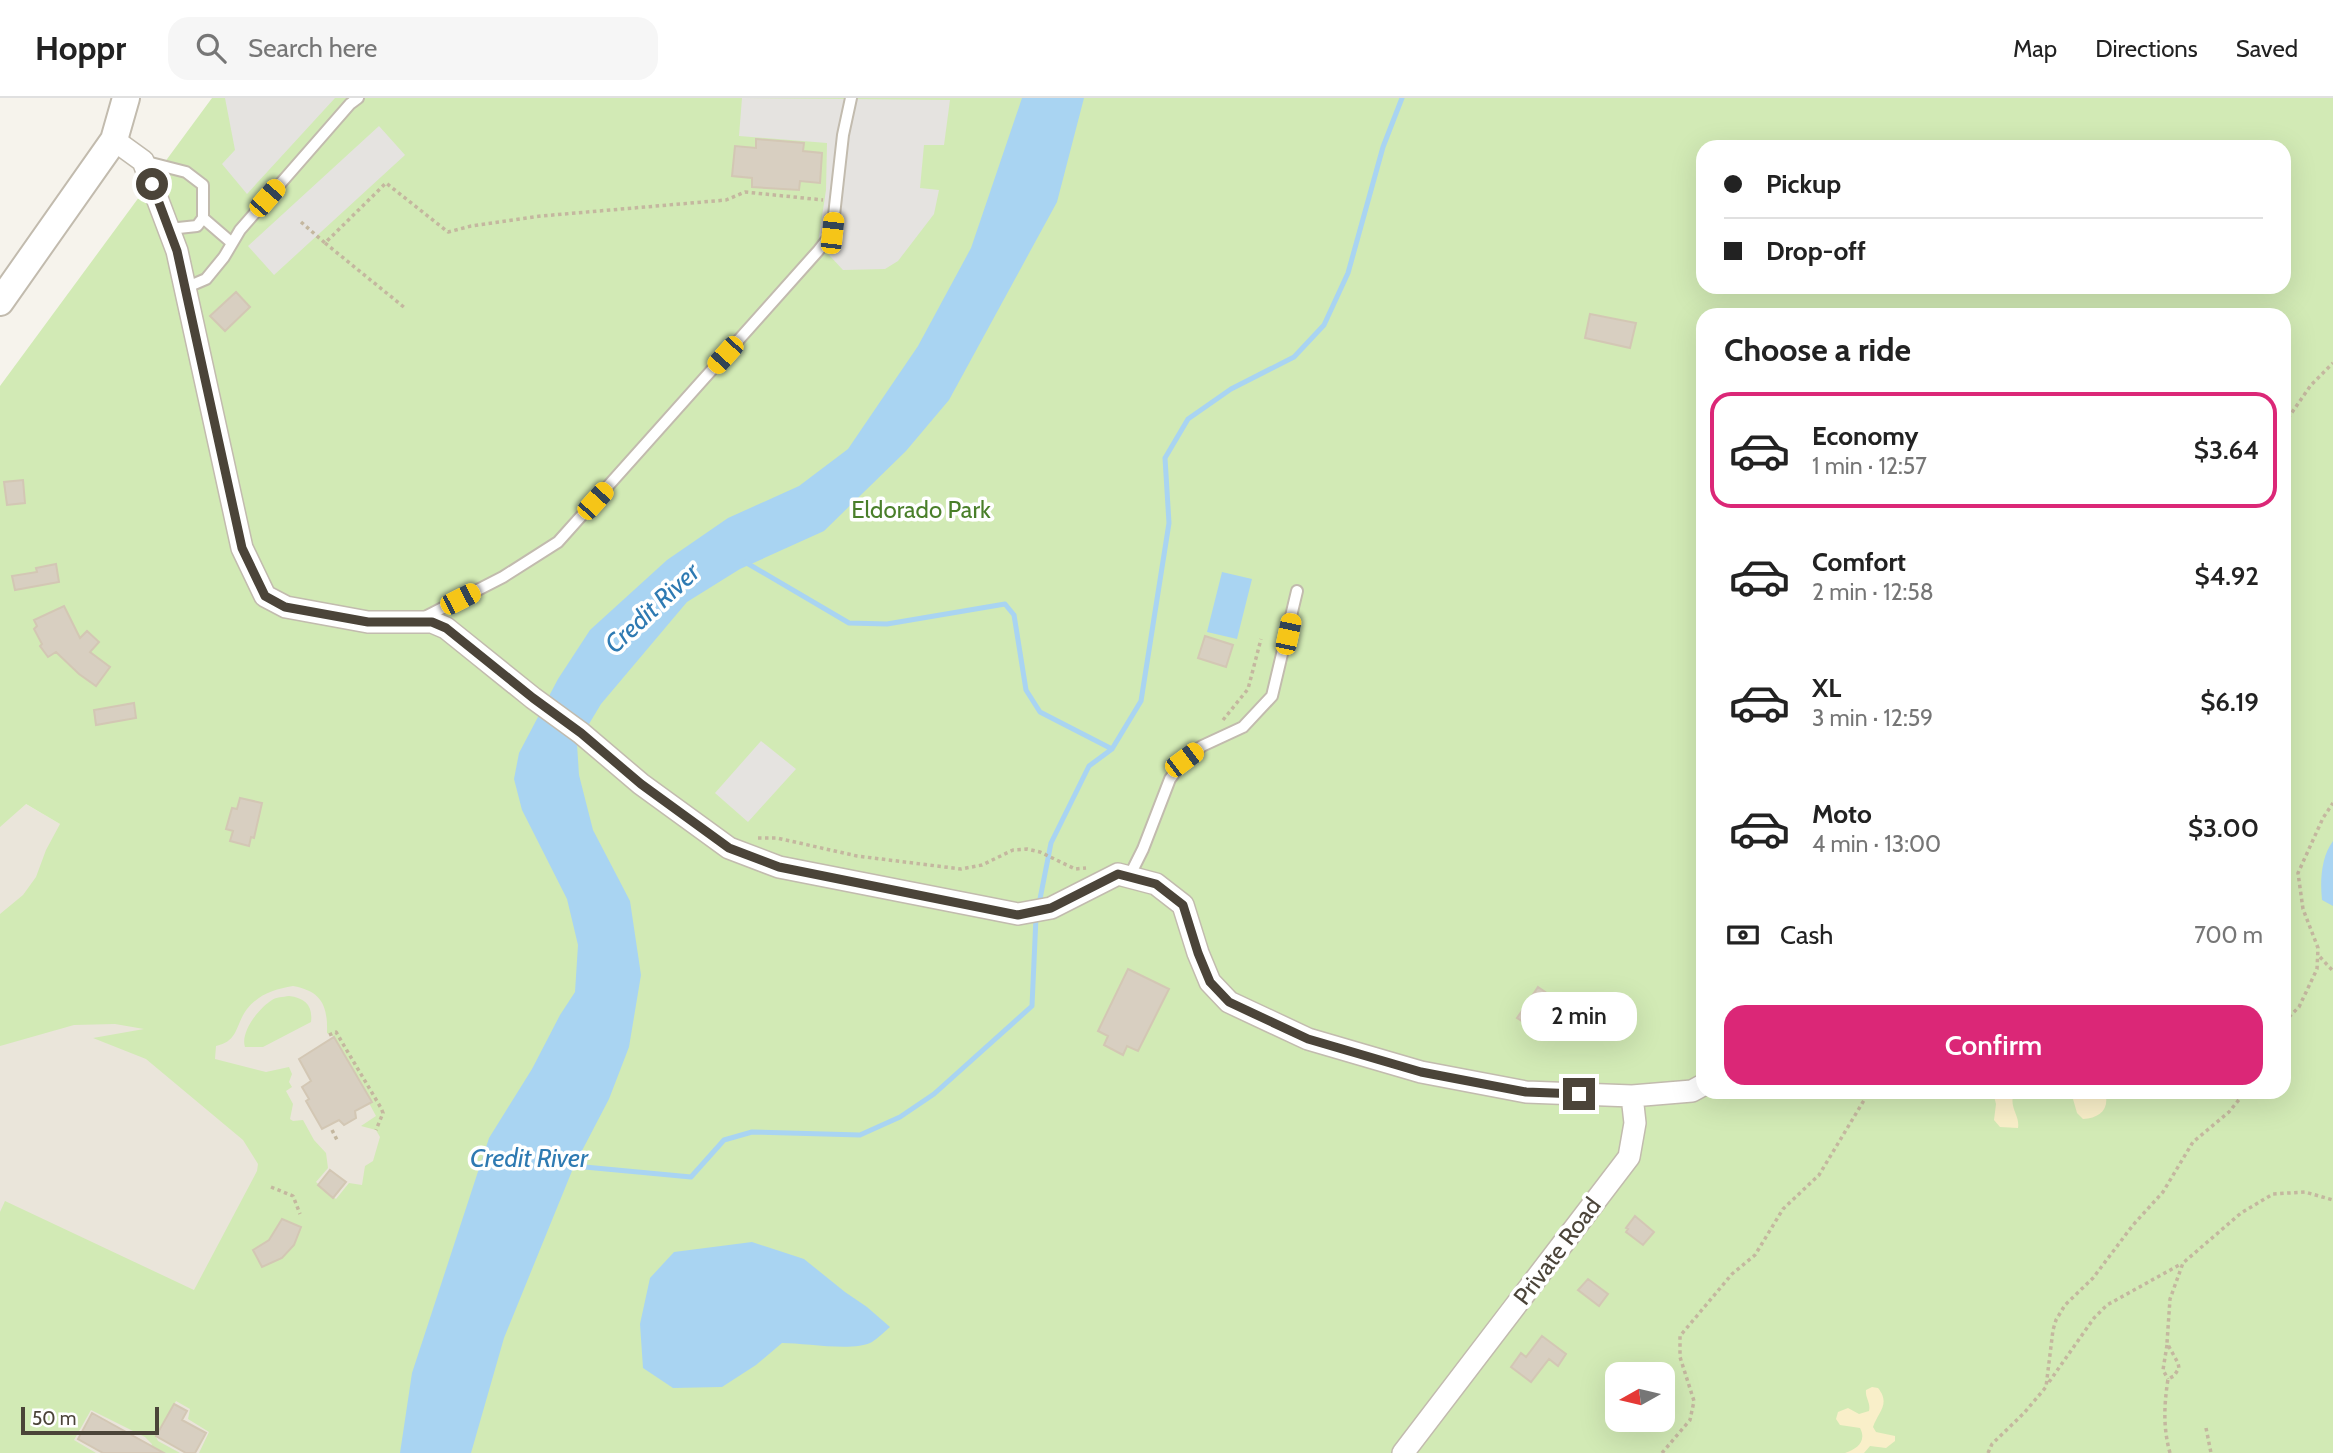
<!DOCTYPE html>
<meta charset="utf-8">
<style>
:root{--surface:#fff;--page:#f6f6f6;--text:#222;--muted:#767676;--line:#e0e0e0;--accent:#db2777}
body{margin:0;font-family:Cabin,sans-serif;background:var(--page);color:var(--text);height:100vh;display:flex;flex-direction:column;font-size:26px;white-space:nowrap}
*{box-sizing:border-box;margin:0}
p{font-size:23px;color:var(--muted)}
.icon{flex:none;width:38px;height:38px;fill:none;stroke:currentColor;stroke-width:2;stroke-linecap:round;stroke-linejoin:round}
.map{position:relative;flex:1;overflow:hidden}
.drawer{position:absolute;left:1696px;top:210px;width:595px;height:791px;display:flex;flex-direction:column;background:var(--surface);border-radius:21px;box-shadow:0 7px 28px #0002}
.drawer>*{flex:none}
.top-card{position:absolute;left:1696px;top:42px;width:595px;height:154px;border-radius:21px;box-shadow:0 7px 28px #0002;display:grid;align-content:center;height:154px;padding:0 28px;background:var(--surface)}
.needle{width:46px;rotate:262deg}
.controls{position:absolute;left:1605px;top:1264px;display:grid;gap:14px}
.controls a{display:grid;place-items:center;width:70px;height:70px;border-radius:14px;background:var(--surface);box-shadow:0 7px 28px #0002;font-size:35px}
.scale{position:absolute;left:21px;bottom:18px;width:138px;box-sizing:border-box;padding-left:7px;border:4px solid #4b4439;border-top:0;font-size:19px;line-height:24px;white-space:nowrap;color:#4b4439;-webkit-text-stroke:5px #fff;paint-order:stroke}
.end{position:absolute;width:32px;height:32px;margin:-16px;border:9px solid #4b4439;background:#fff;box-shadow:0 0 0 4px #fff}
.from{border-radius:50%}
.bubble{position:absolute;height:49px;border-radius:21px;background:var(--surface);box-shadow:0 7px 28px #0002;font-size:23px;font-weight:600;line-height:49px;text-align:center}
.car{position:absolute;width:21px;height:42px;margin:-21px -10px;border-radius:9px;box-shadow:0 0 5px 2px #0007;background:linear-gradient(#f5c518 24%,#345 0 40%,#f5c518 0 76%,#345 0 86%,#f5c518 0)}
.top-card b{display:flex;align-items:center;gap:24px;height:66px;font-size:26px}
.top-card b+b{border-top:2px solid var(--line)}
.top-card i{width:18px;height:18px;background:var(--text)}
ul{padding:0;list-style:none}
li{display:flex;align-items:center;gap:21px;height:116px;margin:0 14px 10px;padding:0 14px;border:4px solid transparent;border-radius:21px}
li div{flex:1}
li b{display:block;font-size:26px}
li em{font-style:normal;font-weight:600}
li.on{border-color:var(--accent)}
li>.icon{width:63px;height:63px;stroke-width:1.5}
h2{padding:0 28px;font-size:32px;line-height:84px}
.pay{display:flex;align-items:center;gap:18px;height:77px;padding:0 28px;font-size:26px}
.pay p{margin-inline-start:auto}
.action{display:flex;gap:14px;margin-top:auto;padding:14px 28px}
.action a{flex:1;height:80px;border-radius:21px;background:var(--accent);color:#fff;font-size:28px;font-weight:600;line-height:80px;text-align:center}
header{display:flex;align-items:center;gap:42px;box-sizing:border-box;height:98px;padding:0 35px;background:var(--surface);border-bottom:2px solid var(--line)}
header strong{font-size:33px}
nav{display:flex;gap:38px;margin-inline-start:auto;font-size:24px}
.search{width:490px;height:63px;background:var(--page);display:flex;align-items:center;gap:18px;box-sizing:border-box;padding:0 24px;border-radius:21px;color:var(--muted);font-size:26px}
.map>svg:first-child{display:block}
</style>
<header>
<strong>Hoppr</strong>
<div class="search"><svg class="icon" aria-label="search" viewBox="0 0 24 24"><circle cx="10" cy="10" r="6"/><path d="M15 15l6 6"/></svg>Search here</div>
<nav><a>Map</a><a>Directions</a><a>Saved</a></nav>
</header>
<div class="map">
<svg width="2333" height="1355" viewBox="0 0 2333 1355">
<rect width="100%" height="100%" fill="#f6f3ec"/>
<path fill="#eae5da" d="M0,691L427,939L280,1355H0Z"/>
<path fill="#d2eab5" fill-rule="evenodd" d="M212,0H2333V1355H199L209,1334L188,1321L190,1311L176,1303L156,1339L158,1343L180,1355H148L152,1346L145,1339L91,1312L74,1342L96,1355H0V1114L5,1103L194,1192L257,1073L258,1066L243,1042L146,961L93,940L144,931L115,926L74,927L0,948V816L23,797L36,779L46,752L60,726L26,706L0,729V288ZM1703,49H2284V189H1703ZM1703,217H2284V994H1703ZM293,888C321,893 328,907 327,935L334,939L371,1003L369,1005L376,1018L361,1028L376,1032L380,1039L373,1063L365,1068L362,1087L349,1085L336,1101L316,1084L328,1070L326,1055L314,1042L303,1022L293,1023L290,1021L293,1006L286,993L292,989L289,984L292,976L289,969L266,974L215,961L216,948C239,943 235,927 247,911C259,896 275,891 293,888ZM1617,1276H1662V1321H1617Z
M289,898C305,900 313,907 311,924L263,949H245C240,934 259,910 272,902C276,899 283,899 289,898Z"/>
<path fill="#f9efc9" d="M1993,994H2020L2013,998C2010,1011 2020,1018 2018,1030L2000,1029L1994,1022L1996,1006Z
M2071,994H2105C2110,1011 2100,1020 2083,1021L2077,1015Z
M1872,1289L1878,1290C1891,1306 1878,1314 1873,1329L1876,1334L1895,1338V1343L1886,1350L1870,1348L1864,1355H1845C1857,1351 1867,1343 1860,1330L1840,1327L1836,1321L1838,1314L1848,1310L1859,1316L1869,1313C1871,1305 1865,1300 1866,1292Z"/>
<path fill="#e5e3e0" d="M225,0H335L247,96L222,66L235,52Z
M742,0L950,2L944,47H924L920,90L939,92L934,116L898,163L885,171L843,172L818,145L826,92L827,45L739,38Z
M379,28L405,57L274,177L248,148Z
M761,643L796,671L748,724L715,695Z"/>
<path fill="#a9d4f2" d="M1022,0H1084L1057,104L949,302L906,353L824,433L740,471L687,504L601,606L577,646L579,677L593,732L630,803L641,877L629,949L609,1001L574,1068L504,1240L471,1355H400L412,1275L489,1040L532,971L560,917L575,894L578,847L567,801L522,712L514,681L519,655L558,581L590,532L667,462L728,420L799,388L848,351L918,248L971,150Z
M1222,474L1252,481L1237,541L1207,534Z
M2333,743V808L2322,802C2320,783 2321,759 2333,743Z
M752,1144L804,1161L845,1194L867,1209L890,1229C884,1234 878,1240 872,1244C854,1254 805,1245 782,1245L756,1267L722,1289L673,1290L643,1270L640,1226L650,1180L674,1154Z"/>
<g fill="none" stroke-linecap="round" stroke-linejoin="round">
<path stroke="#a9d4f2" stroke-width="5" d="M745,464L849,525L887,526L1005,506L1014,517L1026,592L1040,614L1112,651
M1039,806L1051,745L1089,668L1112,651L1141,603L1169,425L1165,360L1188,321L1231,291L1294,259L1324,227L1348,175L1383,49L1402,0
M574,1068L691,1079L724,1042L752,1034L860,1037L900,1019L934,996L1032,908L1036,819"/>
</g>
<path fill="#d8cfc1" stroke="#d3c7b4" stroke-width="2" d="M756,41L804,45L803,53L822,55L820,85L800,83L799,92L752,89V80L732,78L735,48L756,50Z
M236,194L250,209L225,233L210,218Z
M1590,216L1636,225L1630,250L1585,240Z
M23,382L25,405L7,407L4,384Z
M56,466L59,484L15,492L12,478L37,474L36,470Z
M64,508L80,540L87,533L99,544L90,554L110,569L96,588L79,576L56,554L48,559L40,548L42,546L34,531L37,528L34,522Z
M1205,538L1233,547L1226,569L1198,560Z
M134,605L136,620L96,627L94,612Z
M240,700L262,705L254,740L251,739L249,748L230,743L233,733L226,731L232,710L237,711Z
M1128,871L1169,891L1138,953L1127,948L1123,957L1104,947L1108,938L1098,933Z
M1538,889L1567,909L1555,927L1557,928L1550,941L1517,920Z
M334,939L372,1004L355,1013L356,1020L344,1027L339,1022L322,1031L306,1003L309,1001L302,989L311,983L299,961Z
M330,1072L346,1084L333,1100L318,1087Z
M1635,1118L1654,1134L1643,1147L1626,1134L1628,1131L1626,1130Z
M282,1121L301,1129L294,1147L282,1160L262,1169L253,1152L269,1142Z
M1588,1181L1608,1196L1599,1208L1578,1192Z
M1542,1238L1566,1256L1558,1268L1549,1261L1531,1284L1511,1269L1521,1255L1526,1259Z
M174,1306L187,1313L182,1322L206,1335L195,1355H186L156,1338Z
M92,1315L164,1355H103L78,1341Z"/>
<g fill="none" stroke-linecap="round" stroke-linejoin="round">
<g stroke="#c2bbae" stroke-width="14">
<path id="service" d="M143,63L186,74L203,87V120L197,128L169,131
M203,120L232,145
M185,190L206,181L224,159L240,132L350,6L358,0
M423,520L503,479L558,444L818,153L832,135L843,37L851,0
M1130,777L1143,751L1170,681L1184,662L1202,648L1243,629L1272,598L1297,493"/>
</g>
<g stroke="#c2bbae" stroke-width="24">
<path id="minor" d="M114,42L143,63L177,153L242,450L265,498L286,509L368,524H432L446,530L533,600L581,635L641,686L729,750L779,769L1018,816L1051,810L1118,776L1156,786L1183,807L1198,855L1210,884L1229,904L1308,941L1421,974L1526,994L1632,998L1692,993L1703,987
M1403,1355L1629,1059L1635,1025L1632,998"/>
</g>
<g stroke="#c2bbae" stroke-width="30">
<path id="tertiary" d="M0,204L114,42L126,0"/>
</g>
<path stroke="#c4b79f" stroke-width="3.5" stroke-dasharray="3.5 3.5" stroke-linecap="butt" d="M301,124L325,145L386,85L448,134L471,128L541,118L726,102L745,94L823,102
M325,145L405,210
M2284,326L2311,287L2333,265
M1223,622L1248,591L1261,541
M758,740H777L857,758L961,771L982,767L1013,752L1027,751L1040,754L1075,771L1086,770
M2320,859L2333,873
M2284,924L2299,909L2317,871L2318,850L2303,811L2298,775L2323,720L2333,705
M329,937L336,934L381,1010L383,1015L376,1032
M332,1032L337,1042
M271,1089L293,1098L300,1116
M2167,1247L2163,1272L2168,1281
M2049,1284L2094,1220L2107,1207L2181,1166
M2206,1330L2211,1355
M1662,1355L1690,1322L1694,1303L1680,1259V1238L1732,1176L1755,1157L1783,1111L1819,1077L1869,994
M1988,1355L1992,1346L2024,1315L2046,1289L2053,1232L2056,1222L2065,1207L2093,1180L2133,1127L2163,1094L2193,1044L2229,1014L2245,994
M2170,1355C2163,1330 2164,1307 2168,1281L2174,1278L2179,1270L2178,1265L2167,1245L2170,1201L2183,1165L2241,1115L2273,1096L2305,1094L2333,1102"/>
<use href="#service" stroke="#fff" stroke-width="10"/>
<use href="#minor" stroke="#fff" stroke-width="21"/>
<use href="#tertiary" stroke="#fff" stroke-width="26"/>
</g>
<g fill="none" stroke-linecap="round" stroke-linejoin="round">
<path stroke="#4b4439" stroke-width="9" d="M152,86L177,153L242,450L265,498L285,509L368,524H432L446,530L533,600L581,635L641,686L729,750L779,769L1018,817L1051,810L1118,776L1156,786L1183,807L1198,855L1210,884L1229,904L1308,941L1421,974L1526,994L1579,996"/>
</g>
<g text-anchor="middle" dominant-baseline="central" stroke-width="7" stroke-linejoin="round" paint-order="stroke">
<g font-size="24" fill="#4a7f2a" stroke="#fff">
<text x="921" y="411">Eldorado Park</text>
</g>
<g font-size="24" fill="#4b4439" stroke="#fff">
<text transform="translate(1557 1153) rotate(-53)">Private Road</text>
</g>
<g font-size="26" font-style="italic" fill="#2e7ab2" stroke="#fff">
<text transform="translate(652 510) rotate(-43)">Credit River</text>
<text x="529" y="1060">Credit River</text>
</g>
</g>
</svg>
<div class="controls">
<a><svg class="needle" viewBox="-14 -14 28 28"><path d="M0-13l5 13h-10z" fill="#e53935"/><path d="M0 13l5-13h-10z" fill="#767676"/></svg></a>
</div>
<div class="scale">50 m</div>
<i class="end from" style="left:152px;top:86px"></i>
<i class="end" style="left:1579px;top:996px"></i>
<div class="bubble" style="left:1521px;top:894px;width:116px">2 min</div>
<i class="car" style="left:267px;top:100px;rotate:41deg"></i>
<i class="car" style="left:832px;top:135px;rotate:6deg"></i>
<i class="car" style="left:725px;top:257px;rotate:222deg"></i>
<i class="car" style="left:595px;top:403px;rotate:42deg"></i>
<i class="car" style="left:460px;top:501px;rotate:63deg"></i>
<i class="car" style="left:1288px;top:536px;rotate:12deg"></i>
<i class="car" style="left:1184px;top:662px;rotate:53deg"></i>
<div class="top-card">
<b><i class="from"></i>Pickup</b>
<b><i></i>Drop-off</b>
</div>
<section class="drawer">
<h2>Choose a ride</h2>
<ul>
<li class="on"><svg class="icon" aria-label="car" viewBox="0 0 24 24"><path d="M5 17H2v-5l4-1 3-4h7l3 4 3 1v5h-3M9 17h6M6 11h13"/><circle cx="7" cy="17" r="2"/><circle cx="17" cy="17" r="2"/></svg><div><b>Economy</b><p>1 min · 12:57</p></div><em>$3.64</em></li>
<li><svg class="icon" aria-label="car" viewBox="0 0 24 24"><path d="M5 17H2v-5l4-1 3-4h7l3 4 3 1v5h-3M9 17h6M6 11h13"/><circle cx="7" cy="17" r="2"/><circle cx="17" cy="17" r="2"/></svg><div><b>Comfort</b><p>2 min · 12:58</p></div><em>$4.92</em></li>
<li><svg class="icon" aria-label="car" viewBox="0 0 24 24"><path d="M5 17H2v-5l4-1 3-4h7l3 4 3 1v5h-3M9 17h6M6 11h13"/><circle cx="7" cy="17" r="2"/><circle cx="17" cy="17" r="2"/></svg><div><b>XL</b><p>3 min · 12:59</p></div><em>$6.19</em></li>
<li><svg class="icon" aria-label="car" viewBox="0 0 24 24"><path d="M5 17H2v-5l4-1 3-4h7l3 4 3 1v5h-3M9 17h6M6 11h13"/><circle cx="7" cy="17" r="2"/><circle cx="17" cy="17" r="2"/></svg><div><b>Moto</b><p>4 min · 13:00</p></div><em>$3.00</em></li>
</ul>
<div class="pay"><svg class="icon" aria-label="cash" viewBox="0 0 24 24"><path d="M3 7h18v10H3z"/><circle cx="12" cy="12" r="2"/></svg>Cash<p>700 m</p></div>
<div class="action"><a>Confirm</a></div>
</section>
</div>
